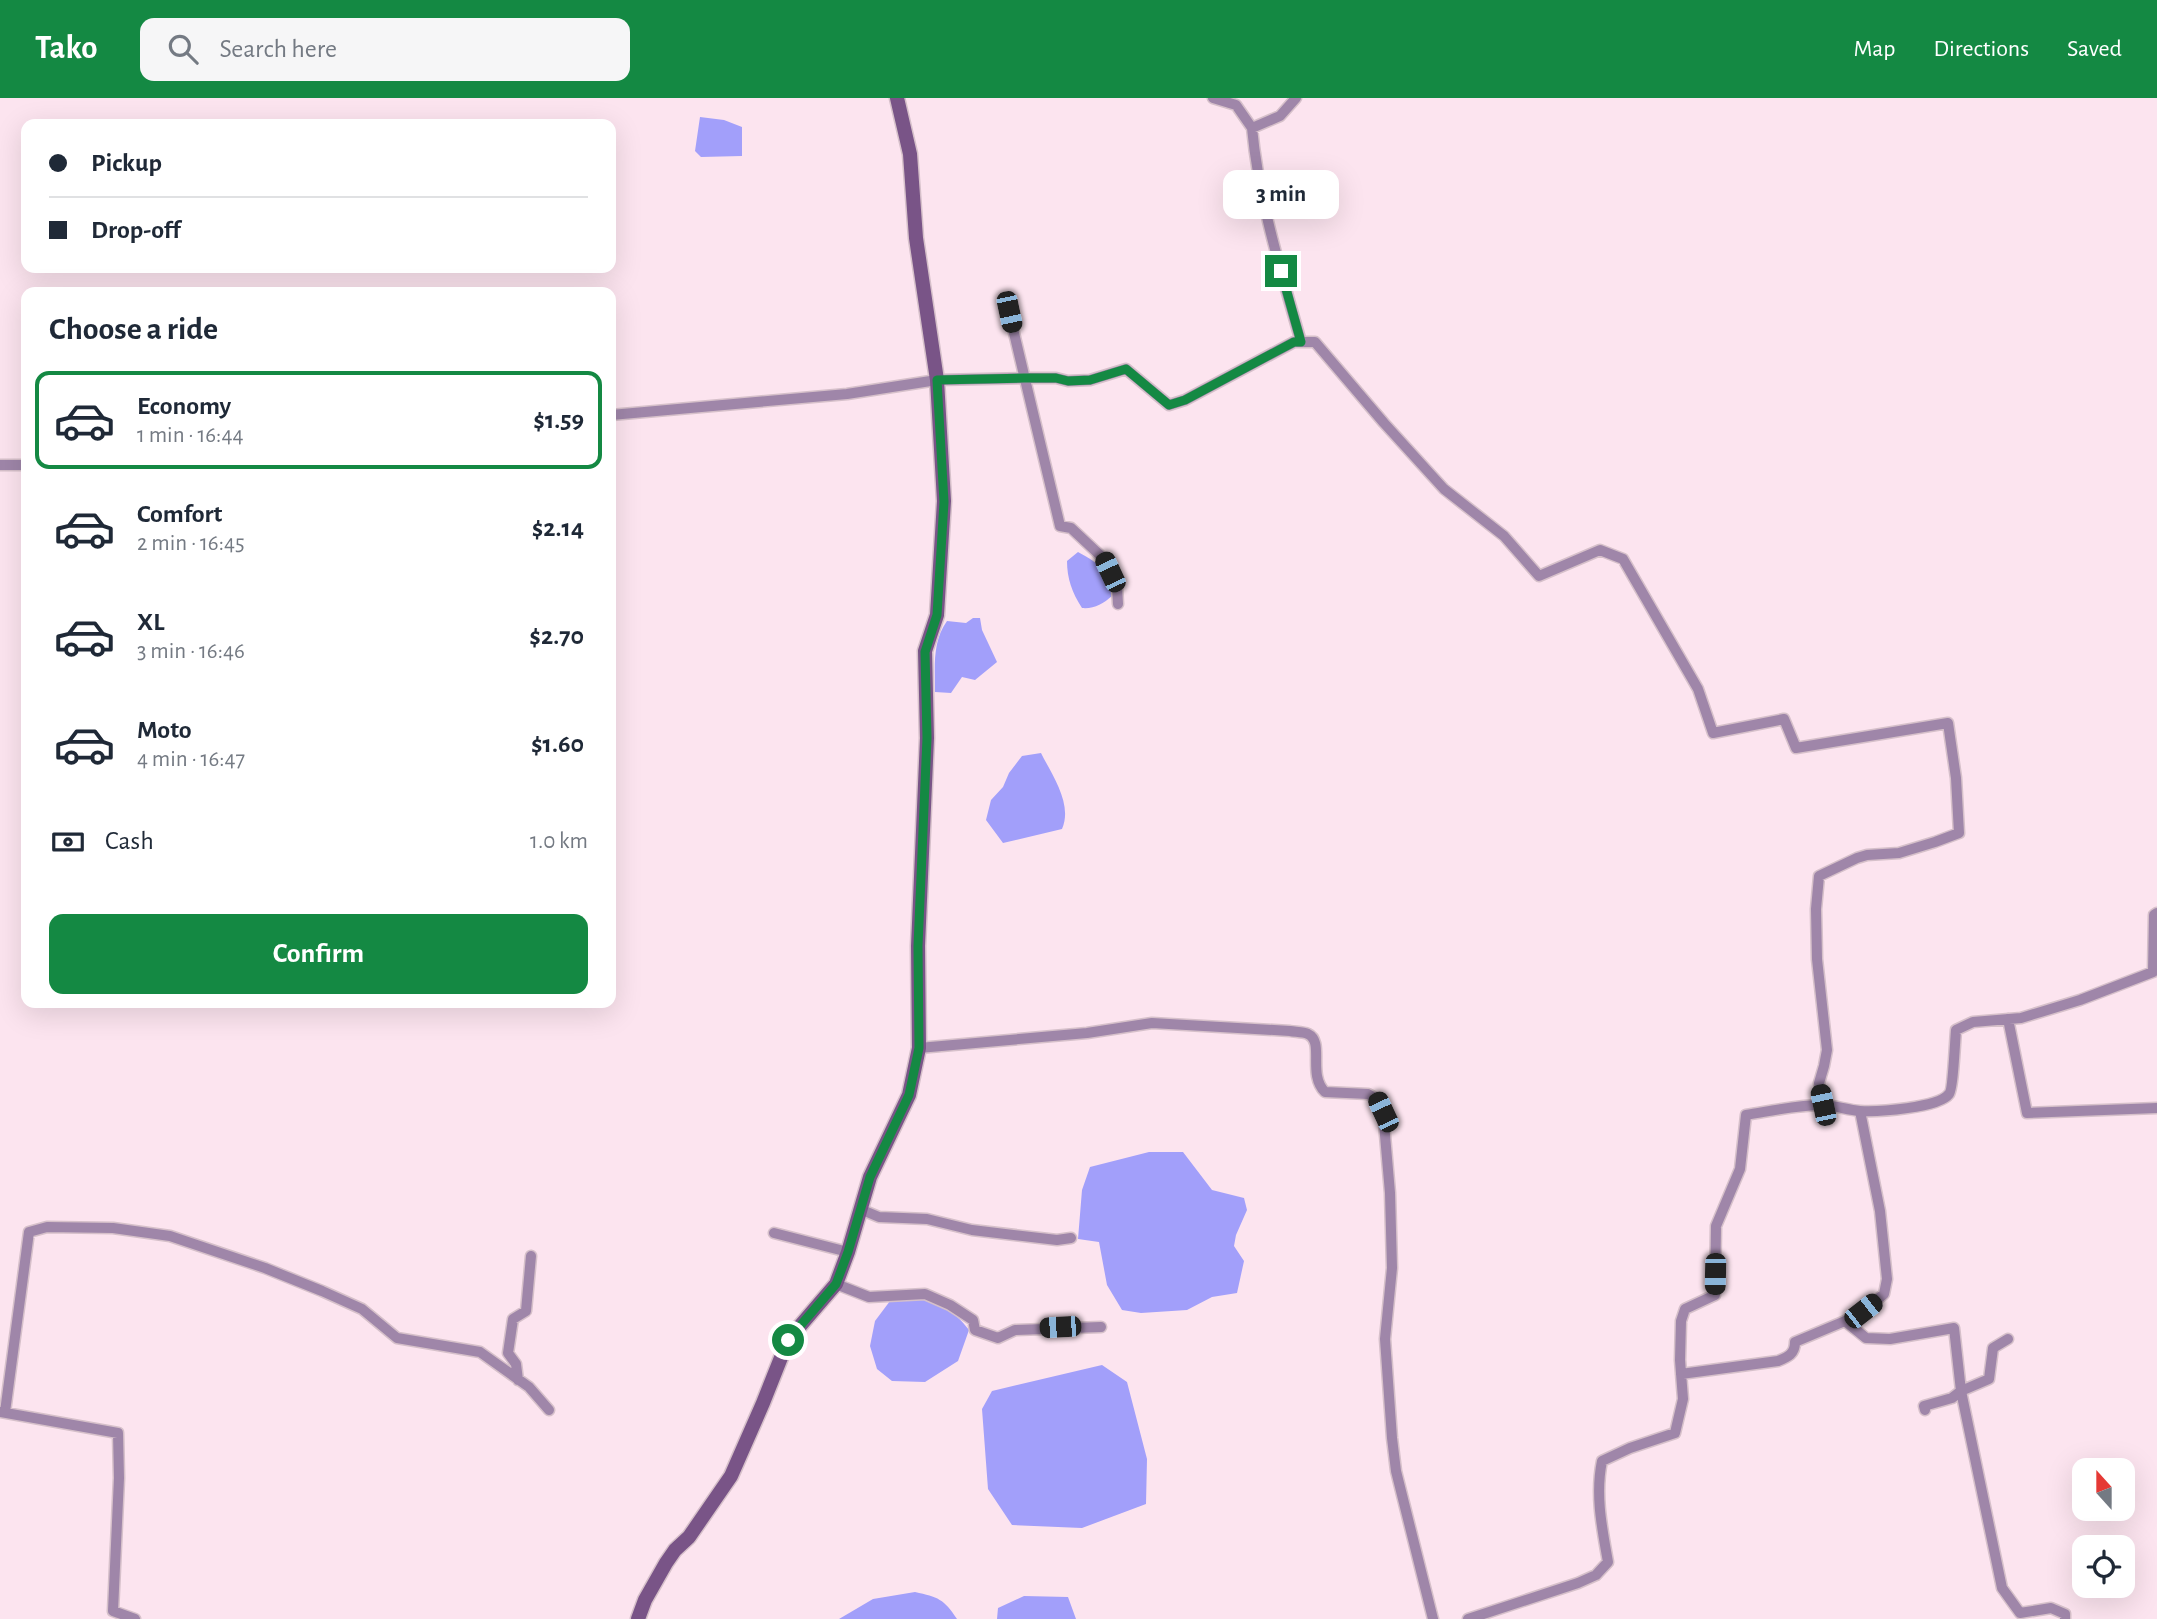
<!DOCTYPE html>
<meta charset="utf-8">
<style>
:root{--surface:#fff;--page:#f6f6f7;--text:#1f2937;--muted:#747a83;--line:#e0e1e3;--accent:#148943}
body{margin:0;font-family:"Alegreya Sans",sans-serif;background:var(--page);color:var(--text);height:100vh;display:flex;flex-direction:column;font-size:26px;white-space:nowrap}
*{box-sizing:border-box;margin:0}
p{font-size:23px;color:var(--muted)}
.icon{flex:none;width:38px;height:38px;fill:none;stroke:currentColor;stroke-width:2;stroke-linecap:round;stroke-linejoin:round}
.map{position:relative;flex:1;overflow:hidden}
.side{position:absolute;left:21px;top:189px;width:595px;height:721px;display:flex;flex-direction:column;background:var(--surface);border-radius:14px;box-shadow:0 7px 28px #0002}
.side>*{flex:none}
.guide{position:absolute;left:21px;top:21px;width:595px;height:154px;border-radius:14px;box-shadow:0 7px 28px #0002;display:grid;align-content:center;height:154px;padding:0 28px;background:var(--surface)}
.needle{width:46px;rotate:339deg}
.fabs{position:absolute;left:2072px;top:1360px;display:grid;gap:14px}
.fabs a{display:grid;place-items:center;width:63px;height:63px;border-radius:14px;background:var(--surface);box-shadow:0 7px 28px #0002;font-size:35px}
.end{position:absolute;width:32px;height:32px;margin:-16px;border:9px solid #148943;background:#fff;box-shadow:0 0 0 4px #fff}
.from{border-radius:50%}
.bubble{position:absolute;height:49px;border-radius:14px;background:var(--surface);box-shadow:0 7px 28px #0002;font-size:23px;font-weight:700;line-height:49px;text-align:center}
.car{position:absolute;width:21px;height:42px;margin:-21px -10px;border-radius:9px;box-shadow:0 0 5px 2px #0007;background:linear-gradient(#222 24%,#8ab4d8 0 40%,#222 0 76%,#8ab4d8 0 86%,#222 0)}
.guide b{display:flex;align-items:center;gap:24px;height:66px;font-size:26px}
.guide b+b{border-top:2px solid var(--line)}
.guide i{width:18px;height:18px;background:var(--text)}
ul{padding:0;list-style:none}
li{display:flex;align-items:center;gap:21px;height:98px;margin:0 14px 10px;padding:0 14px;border:4px solid transparent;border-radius:14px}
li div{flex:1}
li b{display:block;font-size:26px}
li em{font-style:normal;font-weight:700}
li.current{border-color:var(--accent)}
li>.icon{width:63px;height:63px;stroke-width:1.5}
h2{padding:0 28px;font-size:32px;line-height:84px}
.pay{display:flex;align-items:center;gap:18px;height:77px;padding:0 28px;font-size:26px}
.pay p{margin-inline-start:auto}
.primary-button{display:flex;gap:14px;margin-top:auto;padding:14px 28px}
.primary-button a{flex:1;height:80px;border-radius:14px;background:var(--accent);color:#fff;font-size:28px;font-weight:700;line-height:80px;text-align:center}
header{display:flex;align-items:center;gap:42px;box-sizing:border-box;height:98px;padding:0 35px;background:var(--accent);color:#fff}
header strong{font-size:33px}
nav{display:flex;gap:38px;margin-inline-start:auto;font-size:24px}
.search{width:490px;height:63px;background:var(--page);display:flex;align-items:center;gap:18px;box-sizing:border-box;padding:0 24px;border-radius:14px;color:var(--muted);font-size:26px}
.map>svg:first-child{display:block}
</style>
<header>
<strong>Tako</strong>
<div class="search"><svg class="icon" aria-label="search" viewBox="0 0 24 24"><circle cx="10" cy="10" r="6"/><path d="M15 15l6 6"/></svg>Search here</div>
<nav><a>Map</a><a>Directions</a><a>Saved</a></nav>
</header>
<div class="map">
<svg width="2157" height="1521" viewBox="0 0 2157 1521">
<rect width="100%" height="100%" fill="#fce4ef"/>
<path fill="#a29ffa" d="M700,19L724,22L742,29V58L701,59L695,53Z
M1078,454C1100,466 1108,472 1112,498C1103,506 1094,511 1082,510C1072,495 1067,480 1067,463Z
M973,520H980L982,532L997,564L975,582L962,579L951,595L935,594C935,569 932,544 947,523L966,525Z
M1041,655C1052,677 1073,706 1062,731L1003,745L986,722L991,702L1003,689L1009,675L1022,658Z
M1149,1054H1183L1212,1092L1244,1100L1247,1112L1236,1137L1234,1148L1244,1163L1237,1195L1212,1199L1187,1212L1141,1215L1122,1212L1107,1187L1099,1144L1078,1141L1082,1092L1090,1069Z
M915,1198C940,1206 953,1211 969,1232L958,1263L925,1284L892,1283L877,1271L870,1248L875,1223L890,1203Z
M1102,1267L1127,1284L1147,1361L1146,1406L1082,1430L1012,1427L988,1391L982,1311L992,1293Z
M915,1494C938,1499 944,1501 957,1521H839L873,1501Z
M1024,1498L1068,1499L1076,1521H997L998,1510Z"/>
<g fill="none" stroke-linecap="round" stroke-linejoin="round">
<g stroke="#d6c0ca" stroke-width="13">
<path id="minor" d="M1213,0L1236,7L1252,30
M1296,0L1280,18L1252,30C1259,104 1281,173 1301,244
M1009,214L1060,428L1071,430L1103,460L1117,488L1118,506
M611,317L847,296L937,282L1024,280H1056L1068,283L1090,282L1126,271L1169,307L1185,302L1294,244H1315L1384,325L1444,391L1504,438L1539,478L1600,452L1623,461L1698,591L1713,635L1784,621L1796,650L1948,625L1956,680L1959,735L1935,744L1899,755L1867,757L1857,760L1819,778L1816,811L1817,861L1827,952L1824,968L1819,985L1823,1007
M0,367H26
M2008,921L2027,1015L2157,1010
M919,950L1087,935L1152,925L1290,933C1295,934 1303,934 1308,936C1325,944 1307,976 1325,994L1368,996L1377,1001L1383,1014L1390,1095L1392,1170L1385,1241L1392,1340L1396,1373L1433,1521
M860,1111L879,1119L927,1121L972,1132L1057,1142L1071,1140
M774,1135L848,1154
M836,1186L869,1199L925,1196L950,1207L973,1222L975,1232L998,1240L1015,1232L1101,1229
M1845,1223L1866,1240L1890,1241L1954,1230L1961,1293L1952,1300L1924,1308L1925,1312
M2008,1241L1993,1250L1989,1281L1961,1293L2002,1490L2020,1515L2051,1510L2065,1516V1521
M1681,1276L1778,1263C1788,1259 1795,1256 1795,1244L1845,1223L1863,1213L1884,1196L1887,1181L1880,1113L1860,1013
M518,1282L516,1266L508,1255L513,1221L526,1213L531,1158
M0,1314L118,1335L119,1380L113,1513L135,1521
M5,1314L29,1134L47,1129L113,1130L170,1138L265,1170L322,1193L362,1211L397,1240L480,1254L529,1289L549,1312
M1468,1521L1578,1485L1596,1477L1608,1464C1602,1430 1595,1397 1602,1363L1630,1350L1675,1335L1683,1301L1680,1262L1681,1223L1685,1211L1715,1197L1716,1128L1740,1071L1746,1017C1771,1013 1797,1007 1822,1007C1834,1007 1847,1012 1860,1013C1877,1014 1939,1010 1949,996C1953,992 1955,943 1956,932L1973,924L2021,920L2080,902L2153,874L2154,817L2157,815"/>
</g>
<g stroke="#d6c0ca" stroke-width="17">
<path id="secondary" d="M638,1521L645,1502L666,1465L675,1452L689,1439L731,1378L763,1305L788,1242L836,1186L848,1154L870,1079L909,997L919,950L918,848L927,640L925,553L937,517L944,403L937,282L916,140L910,56L897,0"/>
</g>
<use href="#minor" stroke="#9f86a9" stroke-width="10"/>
<use href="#secondary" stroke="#795487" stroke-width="14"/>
</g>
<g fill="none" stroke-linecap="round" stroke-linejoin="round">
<path stroke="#148943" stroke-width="9" d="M788,1242L836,1186L848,1154L870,1079L909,997L919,950L918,848L927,640L925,554L937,517L944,404L937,282L1024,280H1056L1068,283L1090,282L1126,271L1169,307L1185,302L1294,244H1301L1281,173"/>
</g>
</svg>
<div class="fabs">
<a><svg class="needle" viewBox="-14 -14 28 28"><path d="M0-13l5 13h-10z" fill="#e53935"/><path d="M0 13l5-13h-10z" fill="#747a83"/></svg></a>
<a><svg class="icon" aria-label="locate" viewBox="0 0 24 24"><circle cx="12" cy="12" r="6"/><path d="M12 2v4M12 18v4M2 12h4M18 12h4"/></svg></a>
</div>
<i class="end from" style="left:788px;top:1242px"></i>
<i class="end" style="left:1281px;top:173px"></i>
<div class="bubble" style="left:1223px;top:72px;width:116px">3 min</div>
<i class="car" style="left:1009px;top:214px;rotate:168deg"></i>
<i class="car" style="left:1110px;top:474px;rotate:335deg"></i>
<i class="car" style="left:1823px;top:1007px;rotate:348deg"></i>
<i class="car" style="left:1383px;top:1014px;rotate:335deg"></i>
<i class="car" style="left:1715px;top:1176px;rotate:181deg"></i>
<i class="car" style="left:1863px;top:1213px;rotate:52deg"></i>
<i class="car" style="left:1060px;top:1229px;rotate:267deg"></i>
<div class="guide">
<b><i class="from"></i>Pickup</b>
<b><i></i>Drop-off</b>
</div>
<section class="side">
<h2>Choose a ride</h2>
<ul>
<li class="current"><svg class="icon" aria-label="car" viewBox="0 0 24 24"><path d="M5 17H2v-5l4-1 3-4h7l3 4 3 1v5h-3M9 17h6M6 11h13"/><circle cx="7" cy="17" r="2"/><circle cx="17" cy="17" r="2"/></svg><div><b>Economy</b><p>1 min · 16:44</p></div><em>$1.59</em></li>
<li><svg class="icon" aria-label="car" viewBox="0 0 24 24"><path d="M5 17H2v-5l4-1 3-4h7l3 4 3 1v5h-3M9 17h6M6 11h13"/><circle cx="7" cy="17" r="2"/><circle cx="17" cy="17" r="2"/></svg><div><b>Comfort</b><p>2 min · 16:45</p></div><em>$2.14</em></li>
<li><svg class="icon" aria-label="car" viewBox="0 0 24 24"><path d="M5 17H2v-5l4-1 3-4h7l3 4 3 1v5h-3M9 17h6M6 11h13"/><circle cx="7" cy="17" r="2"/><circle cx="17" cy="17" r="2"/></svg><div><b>XL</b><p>3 min · 16:46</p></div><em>$2.70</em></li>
<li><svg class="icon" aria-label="car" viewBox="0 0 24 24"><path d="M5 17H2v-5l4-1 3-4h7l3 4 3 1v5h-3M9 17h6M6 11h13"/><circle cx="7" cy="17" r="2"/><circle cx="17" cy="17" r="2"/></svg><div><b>Moto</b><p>4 min · 16:47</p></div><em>$1.60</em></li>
</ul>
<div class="pay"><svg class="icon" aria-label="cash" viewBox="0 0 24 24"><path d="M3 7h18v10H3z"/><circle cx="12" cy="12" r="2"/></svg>Cash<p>1.0 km</p></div>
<div class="primary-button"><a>Confirm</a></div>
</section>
</div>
